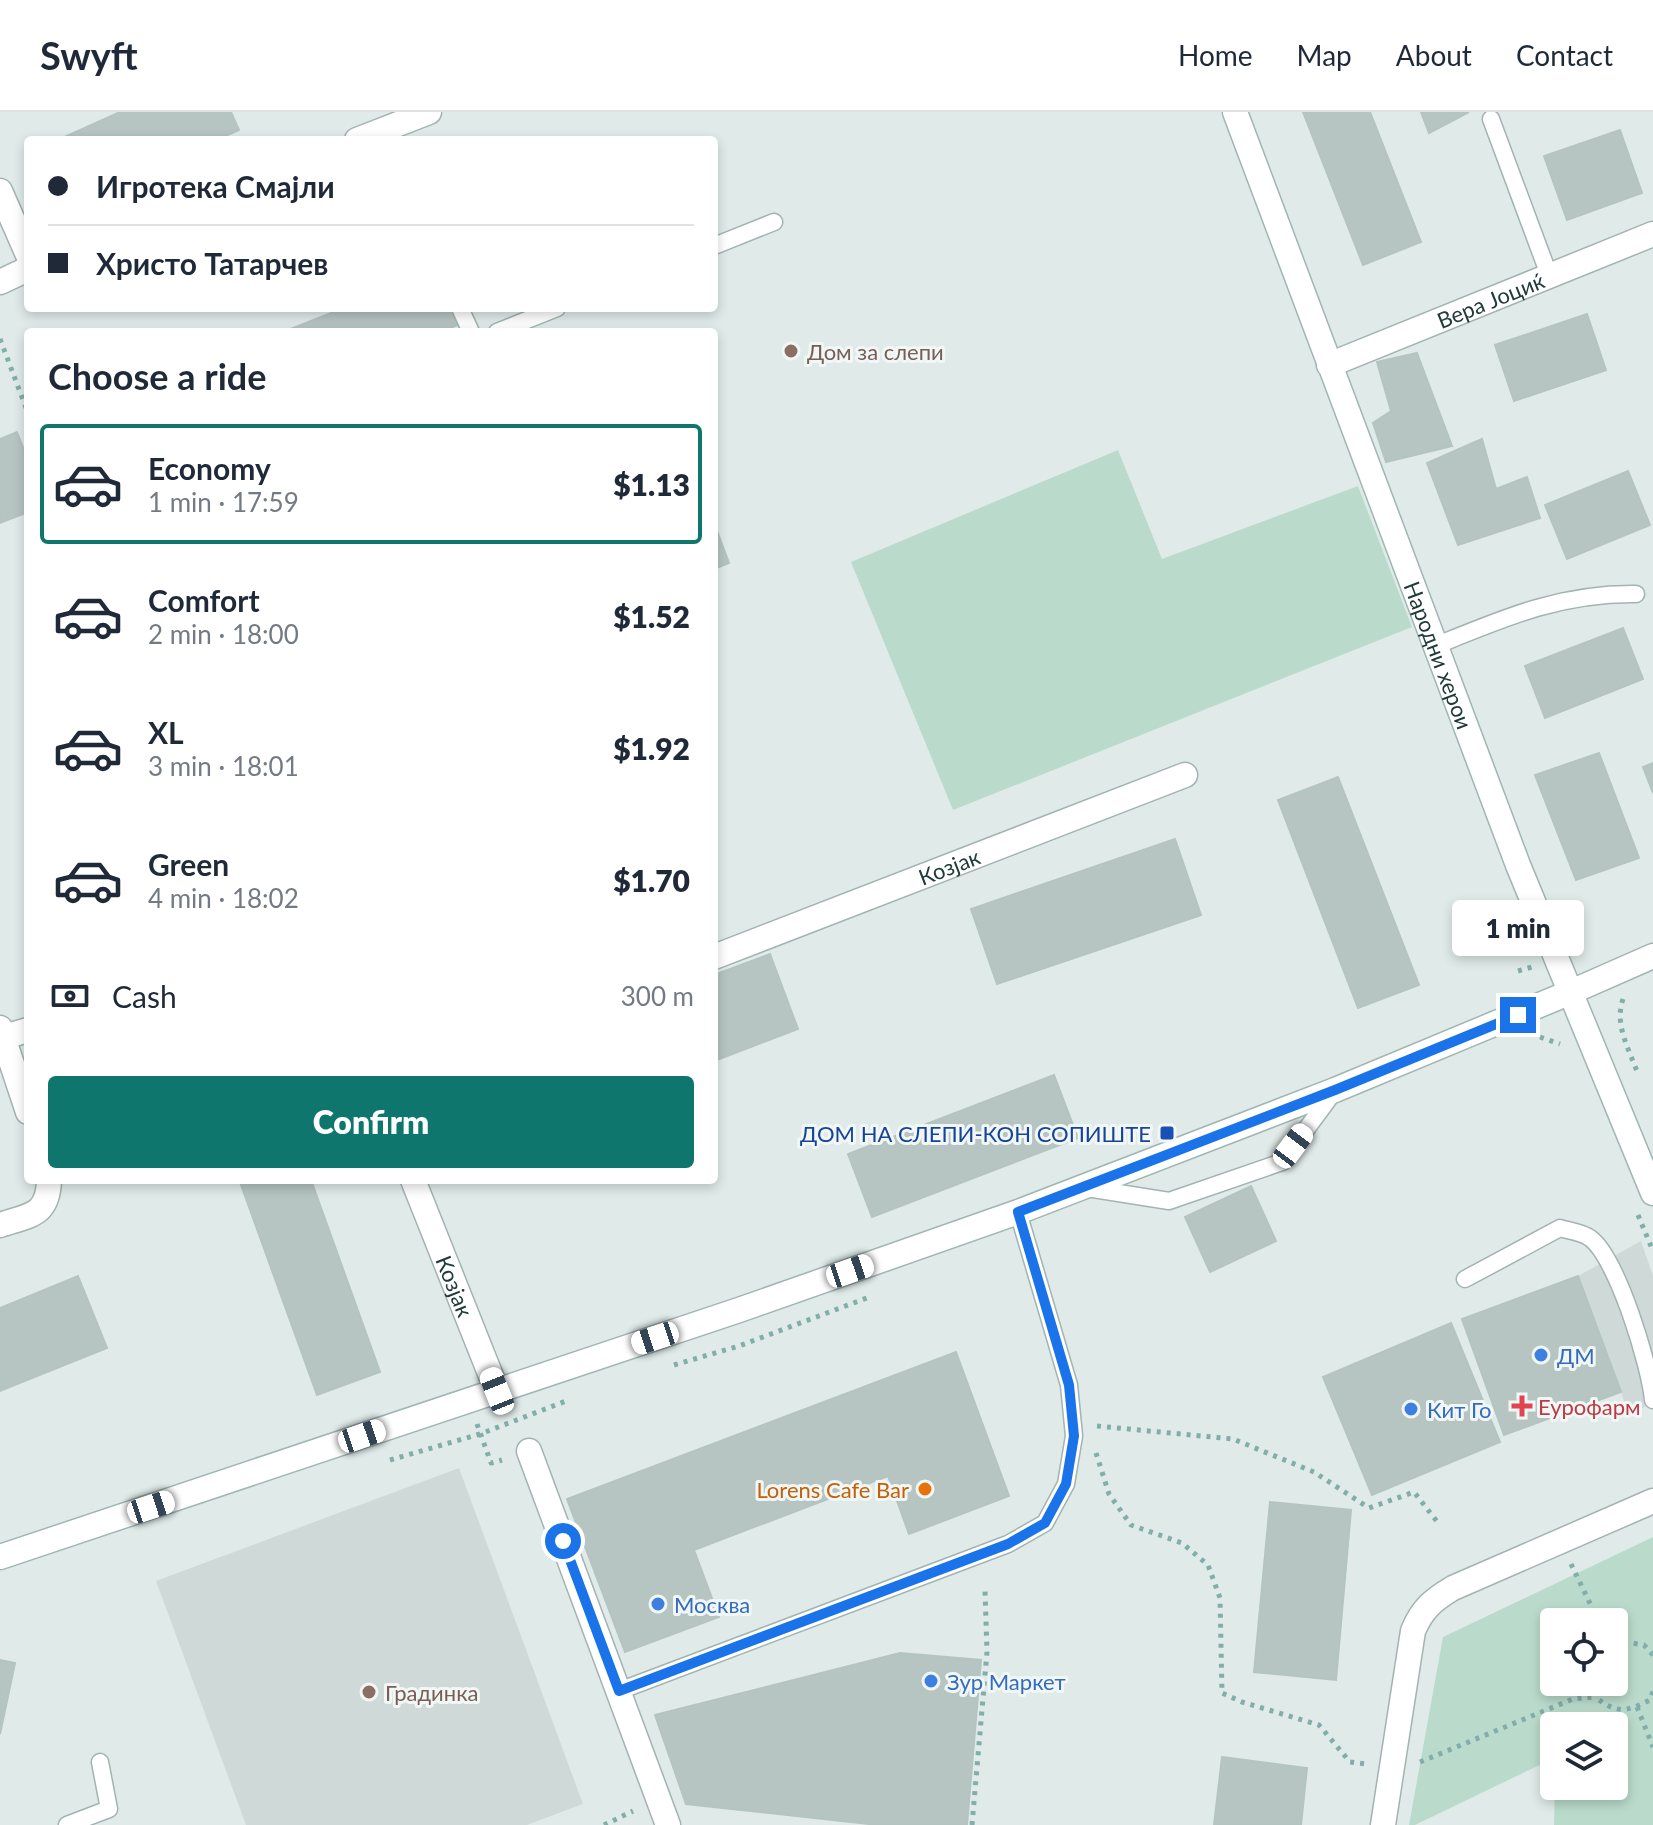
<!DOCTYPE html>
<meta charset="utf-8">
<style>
:root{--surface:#fff;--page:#f2f2f3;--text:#1f2937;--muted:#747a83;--line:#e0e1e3;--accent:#0f766e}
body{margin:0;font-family:Lato,sans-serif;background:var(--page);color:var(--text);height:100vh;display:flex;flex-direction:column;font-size:30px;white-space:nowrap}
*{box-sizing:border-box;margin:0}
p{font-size:26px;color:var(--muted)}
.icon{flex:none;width:44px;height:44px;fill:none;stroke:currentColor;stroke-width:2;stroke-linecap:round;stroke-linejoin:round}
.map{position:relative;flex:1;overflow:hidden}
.drawer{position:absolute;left:24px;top:216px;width:694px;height:856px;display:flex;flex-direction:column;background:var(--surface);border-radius:8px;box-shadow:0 4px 12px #0003}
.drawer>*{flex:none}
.guide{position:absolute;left:24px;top:24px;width:694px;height:176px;border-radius:8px;box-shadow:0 4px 12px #0003;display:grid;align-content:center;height:176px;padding:0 24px;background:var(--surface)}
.fabs{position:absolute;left:1540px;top:1496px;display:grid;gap:16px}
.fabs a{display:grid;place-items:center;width:88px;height:88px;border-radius:8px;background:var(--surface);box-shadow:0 4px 12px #0003;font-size:40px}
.end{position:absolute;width:36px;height:36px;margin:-18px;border:10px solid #1a73e8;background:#fff;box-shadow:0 0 0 4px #fff}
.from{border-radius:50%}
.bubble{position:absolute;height:56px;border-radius:8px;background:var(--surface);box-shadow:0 4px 12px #0003;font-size:26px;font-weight:800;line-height:56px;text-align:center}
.car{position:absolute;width:24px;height:48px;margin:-24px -12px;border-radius:10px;box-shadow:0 0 6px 2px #0007;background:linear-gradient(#fff 24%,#345 0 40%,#fff 0 76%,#345 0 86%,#fff 0)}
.guide b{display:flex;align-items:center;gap:28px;height:76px;font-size:30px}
.guide b+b{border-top:2px solid var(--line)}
.guide i{width:20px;height:20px;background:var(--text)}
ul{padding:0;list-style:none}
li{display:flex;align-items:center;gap:24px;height:120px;margin:0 16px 12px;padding:0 8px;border:4px solid transparent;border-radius:8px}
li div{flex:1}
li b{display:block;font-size:30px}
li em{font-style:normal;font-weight:800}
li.selected{border-color:var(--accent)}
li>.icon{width:72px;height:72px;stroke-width:1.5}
h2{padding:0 24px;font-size:36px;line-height:96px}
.pay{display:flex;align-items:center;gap:20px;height:88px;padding:0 24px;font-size:30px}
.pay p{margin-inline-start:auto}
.primary-button{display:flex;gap:16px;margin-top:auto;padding:16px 24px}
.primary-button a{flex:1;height:92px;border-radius:8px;background:var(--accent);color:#fff;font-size:32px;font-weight:800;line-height:92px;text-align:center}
header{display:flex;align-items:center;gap:48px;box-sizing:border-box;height:112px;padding:0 40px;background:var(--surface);border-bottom:2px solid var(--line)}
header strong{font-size:38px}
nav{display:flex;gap:44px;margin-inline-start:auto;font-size:28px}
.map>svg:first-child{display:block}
</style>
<header>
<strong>Swyft</strong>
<nav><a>Home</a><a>Map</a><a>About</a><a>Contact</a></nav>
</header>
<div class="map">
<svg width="1653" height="1713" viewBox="0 0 1653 1713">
<rect width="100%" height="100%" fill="#e0ebe9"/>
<path fill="#cfdad8" d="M1641,1129L1653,1164V1291L1629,1302L1578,1164Z
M459,1356L583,1692L527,1713H246L156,1469Z"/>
<path fill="#badbcb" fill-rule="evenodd" d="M1118,338L1162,447L1358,374L1412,515L953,698L851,450Z
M1653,1425V1713H1554L1555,1674H1614V1614H1554V1646L1415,1713H1409L1443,1525ZM1614,1510V1570H1554V1510Z"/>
<path fill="#b6c5c2" stroke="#b3c4c1" stroke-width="2" d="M120,0H231L239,18L216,28H58Z
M1303,0H1370L1421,130L1363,153Z
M1421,0H1469L1429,21Z
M1620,18L1642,81L1567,108L1544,44Z
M344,196H459L465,210L440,220H283Z
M1587,202L1606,258L1514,289L1495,233Z
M1417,241L1452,334L1386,350L1373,311L1391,299L1377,250Z
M17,320L28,348V400L0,411V327Z
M1482,327L1496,377L1527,365L1540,406L1458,433L1427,351Z
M1628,359L1650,413L1567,447L1545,393Z
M714,411L729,451L714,457Z
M1623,516L1643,567L1545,606L1525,554Z
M1599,641L1639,746L1576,768L1535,663Z
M1653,651V681L1643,655Z
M1338,665L1419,873L1358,896L1278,688Z
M1175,727L1201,803L997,872L971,797Z
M770,842L798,917L714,949V863Z
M1054,963L1078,1026L872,1105L848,1042Z
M245,1068H311L380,1260L317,1283L240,1070Z
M1251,1074L1276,1129L1210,1160L1185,1105Z
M78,1164L107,1236L0,1279V1196Z
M1578,1164L1621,1280L1504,1323L1462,1207Z
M1451,1211L1500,1330L1372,1383L1323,1265Z
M956,1240L1009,1384L909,1422L888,1364L694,1438L719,1505L625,1540L567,1387Z
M1270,1390L1351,1398L1336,1568L1254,1560Z
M900,1541L981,1548L967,1713H878L686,1692L655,1603Z
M0,1548L15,1551L0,1622Z
M1222,1645L1307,1656L1301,1713H1214Z"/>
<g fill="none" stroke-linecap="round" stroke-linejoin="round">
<g stroke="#a3b3b1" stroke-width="19">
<path id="lane" d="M1491,7L1549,163
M714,134L774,110
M460,196L471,220
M497,220L557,196
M1435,534C1504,506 1560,481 1636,482
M1087,1076L1169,1089L1282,1050L1333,981
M1465,1167L1560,1116C1569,1119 1582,1120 1590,1126C1617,1145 1650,1254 1653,1288
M619,1579L1008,1432L1045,1411L1066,1372L1074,1324L1069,1273L1018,1100
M67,1713L109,1697L100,1650"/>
</g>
<g stroke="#a3b3b1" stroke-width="27">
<g id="street">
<path d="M357,28L429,0"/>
<path d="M0,79L28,143"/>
<path d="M0,170L28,157"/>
<path id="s1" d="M1329,253L1653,122"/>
<path id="s2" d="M714,845L1185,663"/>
<path d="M1571,880L1653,844"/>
<path d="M0,916L28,1000"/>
<path d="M4,925L28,918"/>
<path id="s3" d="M413,1068L497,1279"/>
<path d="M0,1113C30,1103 48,1104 49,1068"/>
<path d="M529,1339L668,1713"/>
<path d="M1383,1713L1413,1519C1422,1497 1433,1488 1453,1476L1653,1389"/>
</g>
</g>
<g stroke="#9fb6b3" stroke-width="27">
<g id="secondary">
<path id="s4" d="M1235,0L1518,753L1653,1081"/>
<path d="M0,1445L739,1198L1018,1100L1335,978L1571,880"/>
</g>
</g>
<path stroke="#82adaa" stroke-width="5" stroke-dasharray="4 6" stroke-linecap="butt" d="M0,227L28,301
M1518,859L1532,855
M1623,887C1614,913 1629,937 1638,962
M1540,925L1560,932
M1638,1103L1653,1139
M674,1253L739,1234L872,1184
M477,1312L491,1351L502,1348
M1097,1314L1233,1327L1314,1360L1369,1396L1414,1380L1439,1412
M1096,1341L1109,1382L1131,1413L1182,1431L1208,1453L1220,1486L1222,1581L1242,1590L1319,1613L1350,1650L1367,1652
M390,1348L480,1322L566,1289
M1571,1452L1599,1510
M1614,1528L1644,1533L1653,1543
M1595,1570V1585C1617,1602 1626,1600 1650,1588L1653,1579
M1637,1595L1653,1635
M1420,1650L1573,1587L1595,1585
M604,1713L633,1699
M972,1713L987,1540L985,1478"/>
<use href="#lane" stroke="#fff" stroke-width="16"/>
<use href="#street" stroke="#fff" stroke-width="24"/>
<use href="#secondary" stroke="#fff" stroke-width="24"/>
</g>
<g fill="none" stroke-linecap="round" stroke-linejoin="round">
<path stroke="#1a73e8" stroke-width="10" d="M563,1429L619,1579L1008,1432L1045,1411L1066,1372L1074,1324L1069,1273L1018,1100L1335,978L1518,903"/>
</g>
<g fill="#8d6e63" stroke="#f1f7f6" stroke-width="3">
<circle cx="791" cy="239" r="8"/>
<circle cx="369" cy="1580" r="8"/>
</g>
<rect fill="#1a4fb4" stroke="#f1f7f6" stroke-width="3" x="1159" y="1013" width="16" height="16" rx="4"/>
<g fill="#3f7fe0" stroke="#f1f7f6" stroke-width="3">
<circle cx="1541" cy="1243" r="8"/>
<circle cx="1411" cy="1297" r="8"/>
<circle cx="658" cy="1492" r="8"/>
<circle cx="931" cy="1569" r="8"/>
</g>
<path fill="#e0444e" stroke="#f1f7f6" stroke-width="3" d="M1518 1282h8v8h8v8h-8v8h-8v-8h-8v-8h8z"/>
<circle fill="#e8710a" stroke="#f1f7f6" stroke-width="3" cx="925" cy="1377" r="8"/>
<g text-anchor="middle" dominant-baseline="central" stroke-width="6" stroke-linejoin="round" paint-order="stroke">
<g font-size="22" fill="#213b3a" stroke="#f1f7f6">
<text stroke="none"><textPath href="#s1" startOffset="174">Вера Јоциќ</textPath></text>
<text stroke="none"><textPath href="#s4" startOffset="580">Народни херои</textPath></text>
<text stroke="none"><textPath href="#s2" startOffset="252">Козјак</textPath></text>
<text stroke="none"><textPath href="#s3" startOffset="114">Козјак</textPath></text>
</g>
<g font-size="22" fill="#785e54" stroke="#f1f7f6" text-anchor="start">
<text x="807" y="239">Дом за слепи</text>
<text x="385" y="1580">Градинка</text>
</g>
<g font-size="22" fill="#164399" stroke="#f1f7f6" text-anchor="end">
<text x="1151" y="1021">ДОМ НА СЛЕПИ-КОН СОПИШТЕ</text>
</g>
<g font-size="22" fill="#366cbe" stroke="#f1f7f6" text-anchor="start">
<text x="1557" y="1243">ДМ</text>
<text x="1427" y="1297">Кит Го</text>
<text x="674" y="1492">Москва</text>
<text x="947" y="1569">Зур Маркет</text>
</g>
<g font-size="22" fill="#be3a42" stroke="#f1f7f6" text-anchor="start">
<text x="1538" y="1294">Еурофарм</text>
</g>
<g font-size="22" fill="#c56008" stroke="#f1f7f6" text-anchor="end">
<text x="909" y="1377">Lorens Cafe Bar</text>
</g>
</g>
</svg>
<div class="fabs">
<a><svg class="icon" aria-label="locate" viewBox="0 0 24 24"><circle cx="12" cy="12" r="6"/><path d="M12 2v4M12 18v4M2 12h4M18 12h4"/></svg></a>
<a><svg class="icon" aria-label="layers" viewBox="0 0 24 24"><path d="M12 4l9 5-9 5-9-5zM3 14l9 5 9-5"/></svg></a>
</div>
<i class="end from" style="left:563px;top:1429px"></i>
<i class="end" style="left:1518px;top:903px"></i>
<div class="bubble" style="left:1452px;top:788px;width:132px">1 min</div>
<i class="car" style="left:1293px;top:1034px;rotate:37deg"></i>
<i class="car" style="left:850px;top:1159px;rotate:71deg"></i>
<i class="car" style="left:655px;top:1226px;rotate:252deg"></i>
<i class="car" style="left:497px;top:1279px;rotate:338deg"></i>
<i class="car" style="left:362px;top:1324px;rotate:71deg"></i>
<i class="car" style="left:151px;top:1395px;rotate:72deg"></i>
<div class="guide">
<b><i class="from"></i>Игротека Смајли</b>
<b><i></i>Христо Татарчев</b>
</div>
<section class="drawer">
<h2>Choose a ride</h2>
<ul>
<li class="selected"><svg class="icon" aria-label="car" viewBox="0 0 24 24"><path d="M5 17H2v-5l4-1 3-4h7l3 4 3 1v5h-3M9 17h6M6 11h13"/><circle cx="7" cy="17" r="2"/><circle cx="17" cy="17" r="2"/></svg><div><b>Economy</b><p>1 min · 17:59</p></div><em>$1.13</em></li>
<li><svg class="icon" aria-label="car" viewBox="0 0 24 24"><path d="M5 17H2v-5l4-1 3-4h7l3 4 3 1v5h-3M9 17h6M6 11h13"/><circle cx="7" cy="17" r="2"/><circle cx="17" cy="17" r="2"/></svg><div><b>Comfort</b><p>2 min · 18:00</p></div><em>$1.52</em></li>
<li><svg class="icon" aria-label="car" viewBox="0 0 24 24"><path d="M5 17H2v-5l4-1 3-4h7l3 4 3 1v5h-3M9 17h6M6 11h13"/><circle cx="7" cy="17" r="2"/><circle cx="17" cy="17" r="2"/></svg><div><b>XL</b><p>3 min · 18:01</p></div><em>$1.92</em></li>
<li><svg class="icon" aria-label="car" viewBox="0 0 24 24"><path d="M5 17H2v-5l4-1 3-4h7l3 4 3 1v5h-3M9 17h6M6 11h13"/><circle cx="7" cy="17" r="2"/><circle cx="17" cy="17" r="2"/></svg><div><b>Green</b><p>4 min · 18:02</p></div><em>$1.70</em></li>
</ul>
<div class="pay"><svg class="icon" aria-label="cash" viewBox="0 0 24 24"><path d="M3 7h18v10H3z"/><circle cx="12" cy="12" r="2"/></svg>Cash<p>300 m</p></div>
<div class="primary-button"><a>Confirm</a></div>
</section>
</div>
